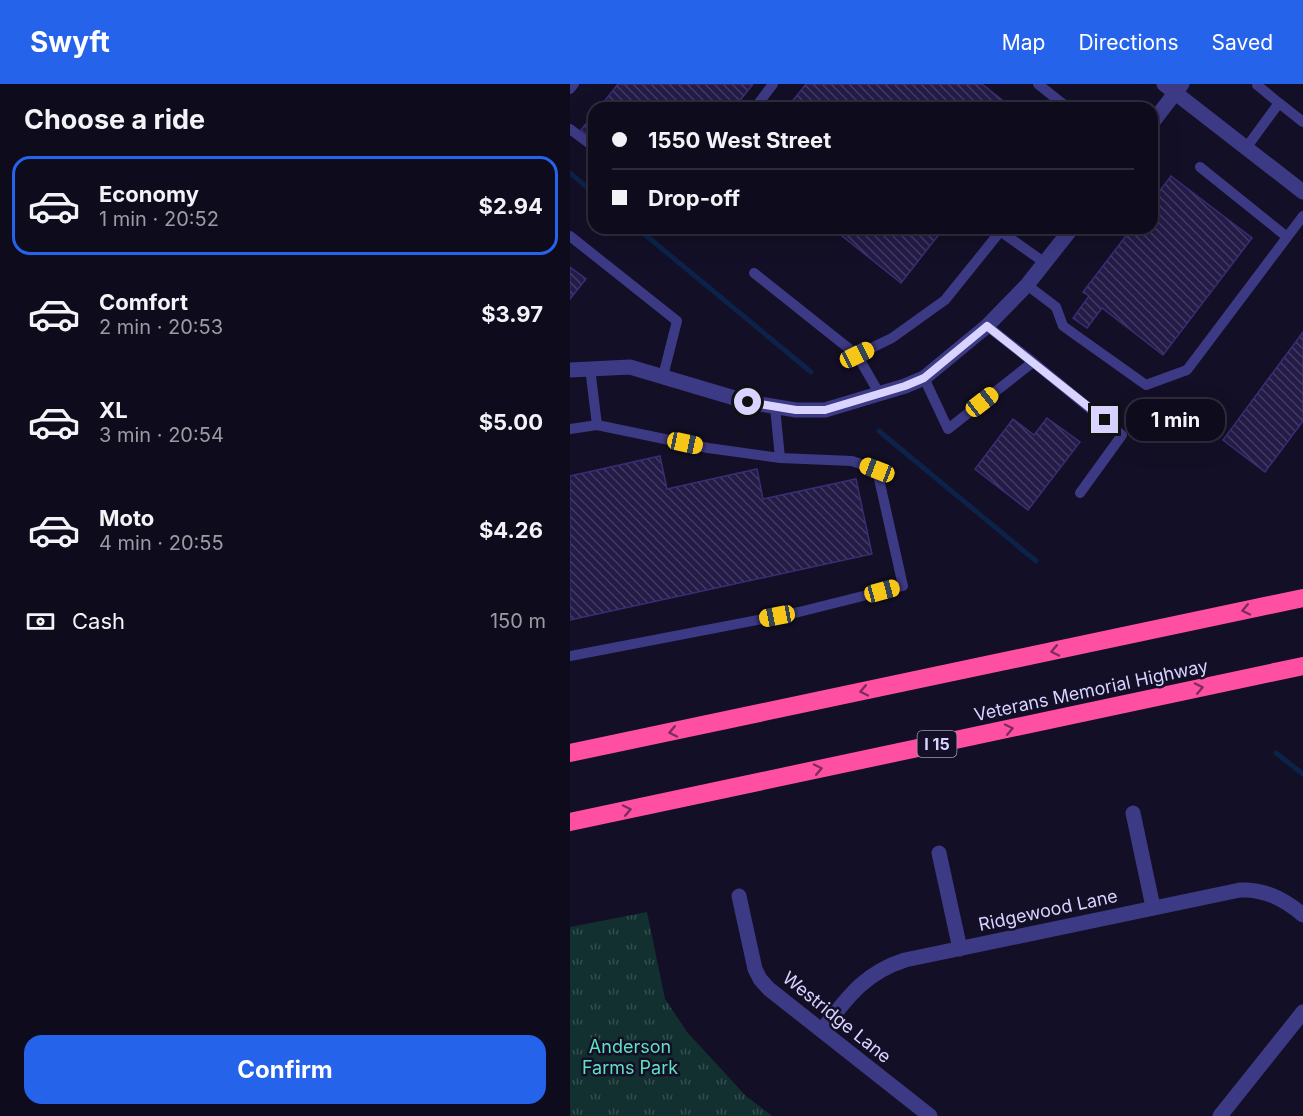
<!DOCTYPE html>
<meta charset="utf-8">
<style>
:root{--surface:#0e0b1c;--page:#171425;--text:#f1f3f6;--muted:#9b9ba3;--line:#2e2b3b;--accent:#2563eb}
body{margin:0;font-family:Inter,sans-serif;background:var(--page);color:var(--text);height:100vh;display:flex;flex-direction:column;font-size:22px;white-space:nowrap}
*{box-sizing:border-box;margin:0}
p{font-size:20px;color:var(--muted)}
.icon{flex:none;width:33px;height:33px;fill:none;stroke:currentColor;stroke-width:2;stroke-linecap:round;stroke-linejoin:round}
.map{position:relative;flex:1;overflow:hidden}
.sheet{display:flex;flex-direction:column;background:var(--surface);width:570px}
.sheet>*{flex:none}
.top-card{position:absolute;left:18px;top:18px;width:570px;height:132px;border-radius:18px;box-shadow:0 6px 24px #0002,0 0 0 2px var(--line);display:grid;align-content:center;height:132px;padding:0 24px;background:var(--surface)}
.end{position:absolute;width:27px;height:27px;margin:-14px;border:8px solid #d9d4ff;background:#111;box-shadow:0 0 0 3px #111}
.from{border-radius:50%}
.bubble{position:absolute;height:42px;border-radius:18px;background:var(--surface);box-shadow:0 6px 24px #0002,0 0 0 2px var(--line);font-size:20px;font-weight:700;line-height:42px;text-align:center}
.car{position:absolute;width:18px;height:36px;margin:-18px -9px;border-radius:8px;box-shadow:0 0 4px 2px #0007;background:linear-gradient(#f5c518 24%,#345 0 40%,#f5c518 0 76%,#345 0 86%,#f5c518 0)}
.top-card b{display:flex;align-items:center;gap:21px;height:57px;font-size:22px}
.top-card b+b{border-top:2px solid var(--line)}
.top-card i{width:15px;height:15px;background:var(--text)}
ul{padding:0;list-style:none}
li{display:flex;align-items:center;gap:18px;height:99px;margin:0 12px 9px;padding:0 12px;border:3px solid transparent;border-radius:18px}
li div{flex:1}
li b{display:block;font-size:22px}
li em{font-style:normal;font-weight:700}
li.current{border-color:var(--accent)}
li>.icon{width:54px;height:54px;stroke-width:1.5}
h2{padding:0 24px;font-size:27px;line-height:72px}
.pay{display:flex;align-items:center;gap:15px;height:66px;padding:0 24px;font-size:22px}
.pay p{margin-inline-start:auto}
.primary-button{display:flex;gap:12px;margin-top:auto;padding:12px 24px}
.primary-button a{flex:1;height:69px;border-radius:18px;background:var(--accent);color:#fff;font-size:24px;font-weight:700;line-height:69px;text-align:center}
header{display:flex;align-items:center;gap:36px;box-sizing:border-box;height:84px;padding:0 30px;background:var(--accent);color:#fff}
header strong{font-size:28px}
nav{display:flex;gap:33px;margin-inline-start:auto;font-size:21px}
main{display:flex;flex:1;min-height:0}
.map>svg:first-child{display:block}
</style>
<header>
<strong>Swyft</strong>
<nav><a>Map</a><a>Directions</a><a>Saved</a></nav>
</header>
<main>
<section class="sheet">
<h2>Choose a ride</h2>
<ul>
<li class="current"><svg class="icon" aria-label="car" viewBox="0 0 24 24"><path d="M5 17H2v-5l4-1 3-4h7l3 4 3 1v5h-3M9 17h6M6 11h13"/><circle cx="7" cy="17" r="2"/><circle cx="17" cy="17" r="2"/></svg><div><b>Economy</b><p>1 min · 20:52</p></div><em>$2.94</em></li>
<li><svg class="icon" aria-label="car" viewBox="0 0 24 24"><path d="M5 17H2v-5l4-1 3-4h7l3 4 3 1v5h-3M9 17h6M6 11h13"/><circle cx="7" cy="17" r="2"/><circle cx="17" cy="17" r="2"/></svg><div><b>Comfort</b><p>2 min · 20:53</p></div><em>$3.97</em></li>
<li><svg class="icon" aria-label="car" viewBox="0 0 24 24"><path d="M5 17H2v-5l4-1 3-4h7l3 4 3 1v5h-3M9 17h6M6 11h13"/><circle cx="7" cy="17" r="2"/><circle cx="17" cy="17" r="2"/></svg><div><b>XL</b><p>3 min · 20:54</p></div><em>$5.00</em></li>
<li><svg class="icon" aria-label="car" viewBox="0 0 24 24"><path d="M5 17H2v-5l4-1 3-4h7l3 4 3 1v5h-3M9 17h6M6 11h13"/><circle cx="7" cy="17" r="2"/><circle cx="17" cy="17" r="2"/></svg><div><b>Moto</b><p>4 min · 20:55</p></div><em>$4.26</em></li>
</ul>
<div class="pay"><svg class="icon" aria-label="cash" viewBox="0 0 24 24"><path d="M3 7h18v10H3z"/><circle cx="12" cy="12" r="2"/></svg>Cash<p>150 m</p></div>
<div class="primary-button"><a>Confirm</a></div>
</section>
<div class="map">
<svg width="733" height="1032" viewBox="0 0 733 1032">
<defs>
<pattern id="park-tufts" width="24" height="20" patternUnits="userSpaceOnUse" patternTransform="scale(1.5)"><rect width="24" height="20" fill="#12302f"/><path d="M3 7l-1-3M5 7V3M7 7l1-3M15 17l-1-3M17 17v-4M19 17l1-3" fill="none" stroke="#344d4e"/></pattern>
<pattern id="building-back-hatch" width="6" height="6" patternUnits="userSpaceOnUse" patternTransform="scale(1.5)"><rect width="6" height="6" fill="#241b47"/><path d="M-1 5l2 2M0 0l6 6M5-1l2 2" fill="none" stroke="#433b63"/></pattern>
</defs>
<rect width="100%" height="100%" fill="#130f26"/>
<path fill="url(#park-tufts)" d="M77,828L95,915L117,948L176,1012L202,1032H0V843Z"/>
<g fill="none" stroke-linecap="round" stroke-linejoin="round">
<path stroke="#0c2248" stroke-width="5" d="M0,89L24,109
M67,144L241,288
M309,347L466,477
M706,669L733,690"/>
</g>
<path fill="url(#building-back-hatch)" stroke="#3b2d73" stroke-width="1.5" d="M48,0H183L164,24H29Z
M236,0H412L442,24H217Z
M24,30V56L11,46Z
M601,92L682,154L593,271L532,224L517,244L503,234L519,212L513,208L562,144H582V117Z
M262,144H374L331,199Z
M0,183L16,195L0,215Z
M733,248V337L695,388L653,356Z
M477,334L510,358L458,426L405,385L443,335L464,351Z
M90,372L97,405L187,385L193,415L286,395L302,470L0,536V392Z"/>
<g fill="none" stroke-linecap="round" stroke-linejoin="round">
<path stroke="#3d3a85" stroke-width="10" d="M468,0L498,24
M688,0L687,1L709,19
M0,5L4,0
M185,24L203,0
M0,45L24,63
M676,64L709,19L733,38
M630,83L717,153
M430,147L475,179
M0,152L107,237L93,292
M184,189L287,271
M457,201L486,223L493,242L576,301L617,286L733,132
M417,242L463,278
M20,284L27,341L138,364L210,374
M354,294L378,345L463,278L552,351L510,409
M309,309L287,271L322,254L375,216L433,144
M0,345L27,341
M0,572L229,528L333,502L307,386L282,377L210,374L205,323"/>
<path stroke="#3d3a85" stroke-width="15" d="M594,0L733,108
M582,39L612,0
M0,286L60,283L178,318L226,326H255L335,302L354,294L417,242L457,201L502,144
M563,729L583,823
M369,769L390,865
M169,812L185,885L190,895L199,905L360,1032
M252,946C277,914 294,889 335,876L670,806C695,805 714,815 733,831
M650,1032L733,928"/>
<path stroke="#ff4fa3" stroke-width="18" d="M0,669L733,514
M0,738L733,582"/>
</g>
<defs><path id="oneway-chevron" d="M-2-3.5L2.5 0L-2 3.5" fill="none" stroke-width="1.6" stroke-linecap="round" stroke-linejoin="round" transform="scale(1.5)"/></defs>
<g stroke="#7d2c5e">
<use href="#oneway-chevron" transform="translate(676 526) rotate(168)"/>
<use href="#oneway-chevron" transform="translate(485 567) rotate(168)"/>
<use href="#oneway-chevron" transform="translate(629 604) rotate(-12)"/>
<use href="#oneway-chevron" transform="translate(294 607) rotate(168)"/>
<use href="#oneway-chevron" transform="translate(439 645) rotate(-12)"/>
<use href="#oneway-chevron" transform="translate(103 648) rotate(168)"/>
<use href="#oneway-chevron" transform="translate(248 685) rotate(-12)"/>
<use href="#oneway-chevron" transform="translate(57 726) rotate(-12)"/>
</g>
<g fill="none" stroke-linecap="round" stroke-linejoin="round">
<path stroke="#d9d4ff" stroke-width="8" d="M178,318L226,326H255L335,302L354,294L417,242L535,336"/>
</g>
<g text-anchor="middle" dominant-baseline="central" stroke-width="5" stroke-linejoin="round" paint-order="stroke">
<rect fill="#130f26" stroke="#9e99be" stroke-width="1.5" x="347.5" y="647" width="39" height="26" rx="4.5"/>
<g font-size="16" font-weight="bold" fill="#d9d4ff">
<text x="367" y="660">I 15</text>
</g>
<g font-size="18" fill="#d9d4ff" stroke="#130f26">
<text transform="translate(521 606) rotate(-12)">Veterans Memorial Highway</text>
<text transform="translate(478 826) rotate(-12)">Ridgewood Lane</text>
<text transform="translate(267 933) rotate(39)">Westridge Lane</text>
</g>
<g font-size="18" fill="#5fe0c0" stroke="#130f26">
<text x="60" y="962">Anderson<tspan x="60" dy="21">Farms Park</tspan></text>
</g>
</g>
</svg>
<i class="end from" style="left:178px;top:318px"></i>
<i class="end" style="left:535px;top:336px"></i>
<div class="bubble" style="left:556px;top:315px;width:99px">1 min</div>
<i class="car" style="left:287px;top:271px;rotate:64deg"></i>
<i class="car" style="left:412px;top:318px;rotate:52deg"></i>
<i class="car" style="left:115px;top:359px;rotate:102deg"></i>
<i class="car" style="left:307px;top:386px;rotate:291deg"></i>
<i class="car" style="left:312px;top:507px;rotate:75deg"></i>
<i class="car" style="left:207px;top:532px;rotate:259deg"></i>
<div class="top-card">
<b><i class="from"></i>1550 West Street</b>
<b><i></i>Drop-off</b>
</div>
</div>
</main>
